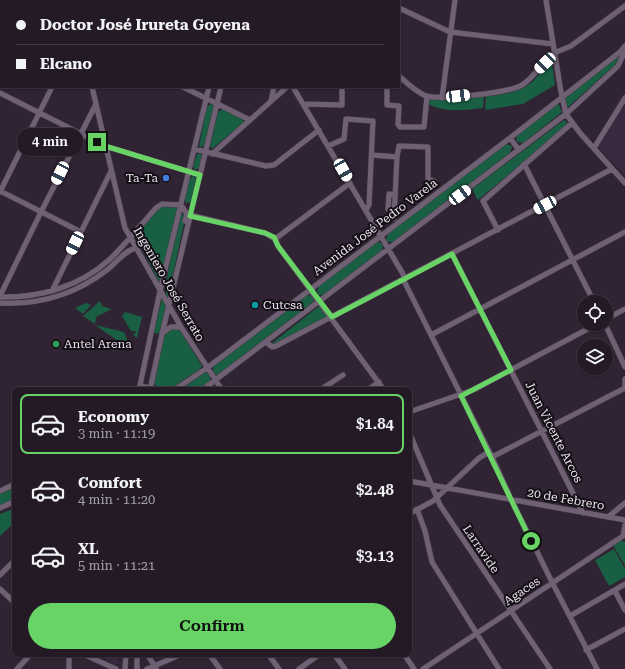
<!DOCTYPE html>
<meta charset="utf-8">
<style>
:root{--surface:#241a26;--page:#2c232e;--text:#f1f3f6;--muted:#a3a1a7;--line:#413843;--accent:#68d465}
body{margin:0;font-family:"Roboto Serif",serif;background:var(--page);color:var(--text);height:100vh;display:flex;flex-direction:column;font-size:15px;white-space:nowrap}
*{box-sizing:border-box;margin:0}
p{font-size:13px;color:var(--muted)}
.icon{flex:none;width:22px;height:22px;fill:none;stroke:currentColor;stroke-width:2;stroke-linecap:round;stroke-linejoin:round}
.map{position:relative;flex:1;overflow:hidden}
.details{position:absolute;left:12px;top:387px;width:400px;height:270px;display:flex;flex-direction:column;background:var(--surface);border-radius:8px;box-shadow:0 1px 3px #0004,0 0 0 1px var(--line)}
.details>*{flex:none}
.guide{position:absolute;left:0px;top:0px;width:400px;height:88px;box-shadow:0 1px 3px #0004,0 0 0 1px var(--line);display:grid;align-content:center;height:88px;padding:0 16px;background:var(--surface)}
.controls{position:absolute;left:577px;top:295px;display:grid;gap:8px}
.controls a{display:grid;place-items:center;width:36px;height:36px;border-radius:50%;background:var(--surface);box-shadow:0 1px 3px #0004,0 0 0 1px var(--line);font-size:20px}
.end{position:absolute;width:18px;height:18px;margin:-9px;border:5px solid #68d465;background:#111;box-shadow:0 0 0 2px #111}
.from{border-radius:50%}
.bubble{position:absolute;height:28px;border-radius:14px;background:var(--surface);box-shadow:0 1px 3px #0004,0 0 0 1px var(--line);font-size:13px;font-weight:600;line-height:28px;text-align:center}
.car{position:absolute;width:12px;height:24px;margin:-12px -6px;border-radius:5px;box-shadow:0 0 3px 1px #0007;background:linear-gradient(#fff 24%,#345 0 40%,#fff 0 76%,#345 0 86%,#fff 0)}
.guide b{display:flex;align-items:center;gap:14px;height:38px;font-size:15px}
.guide b+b{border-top:1px solid var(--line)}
.guide i{width:10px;height:10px;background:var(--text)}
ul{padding:7px 0 0;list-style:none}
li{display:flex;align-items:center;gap:12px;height:60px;margin:0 8px 6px;padding:0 8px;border:2px solid transparent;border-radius:8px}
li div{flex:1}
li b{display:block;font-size:15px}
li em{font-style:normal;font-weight:600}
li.on{border-color:var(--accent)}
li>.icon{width:36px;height:36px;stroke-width:1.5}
.action{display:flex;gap:8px;margin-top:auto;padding:8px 16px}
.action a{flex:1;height:46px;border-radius:24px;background:var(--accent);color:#111;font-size:16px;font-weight:600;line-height:46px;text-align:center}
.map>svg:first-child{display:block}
</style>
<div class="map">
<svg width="625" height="669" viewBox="0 0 625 669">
<rect width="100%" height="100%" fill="#302333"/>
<path fill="#3b2a3f" d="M625,104V175L598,147Z
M94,654H118V663L115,664L105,659V655Z"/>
<path fill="#195f43" d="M624,50L614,66L567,108L564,98Z
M552,63L555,85L523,104L485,110L486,96C504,95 524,92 536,78C541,71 544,67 552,63Z
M484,96L483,108C464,110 445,113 428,104L429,98L446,100Z
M558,103L562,112L523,143L517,142L516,137Z
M212,104L214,107L205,144L202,147L199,146L207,106Z
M223,109L243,119L244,122L212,149L210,146L218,112Z
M564,120L567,122L565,127L478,200L472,189Z
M506,144L512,146L510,153L393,242H389L386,240L388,233Z
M197,154H201L202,157L199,168L195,170L193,166Z
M192,176L196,177V180L191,202L186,203C183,198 188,181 192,176Z
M162,206L176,207L178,210L160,284L135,236Z
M182,213L185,219L168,297H167C162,289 178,224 182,213Z
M376,242H379L383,245L382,251L323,295H319L317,291L319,286Z
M307,295L312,296L314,298L313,303L218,375L215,374L213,370L214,366Z
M162,298L166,306L160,332L156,334L154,332Z
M100,301L102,306L112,309L96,317L95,324L83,316Z
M86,303L91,305L83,314L75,308Z
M318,307H320L327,316L325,318L274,345L271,344Z
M125,312L142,317L137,338L133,335L136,332L135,331H131L122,316Z
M95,325L124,332L129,344L127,347Z
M170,329H179L181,332L202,366L200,369L170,389L157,387L154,383L164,336Z
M204,373H208L210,376V382L197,390H180Z
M15,487V498L0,505V494Z
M15,508V522L0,536V514Z
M620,540L625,542V566L613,545Z
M614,549L625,569V577L609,586L595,560Z"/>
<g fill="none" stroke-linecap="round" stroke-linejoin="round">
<g stroke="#4a3f4c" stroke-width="6">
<path id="minor" d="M7,0L9,1
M146,0L148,1
M546,0L561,92L566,114L580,133L625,183
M83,1L84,0
M230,1V0
M241,1V0
M295,1V0
M399,8L450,32L553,44
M554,53L571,46L625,6
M399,76C407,83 416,92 426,96C441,100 509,93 522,85C534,78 540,62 555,61
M92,87L125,228L181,327L222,390
M183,87L250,120
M293,87L403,274L405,283L492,457L511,499L552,582L597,669
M387,87V105L399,106L398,124L400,127H424L427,96
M0,93L105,146L200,175
M442,98L455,0
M271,101L274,87
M303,104L342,105V87
M510,138L519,150
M328,146L344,139L346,119L373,121L369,205L366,210
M594,148L625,98
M194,149L266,166L274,165L319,130
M212,154L287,87
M372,155L397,157L399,146L428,147V179L434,181V186
M524,164L594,302
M0,191L81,232
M0,192L52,87
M395,209H388L389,194L395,195
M190,215L265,233L275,239
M394,218L397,157
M498,230L483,201L572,123
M275,239L278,246L384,390
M275,239L350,183
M452,254L583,513
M52,291L111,171
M0,296L41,212L96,104
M0,297C39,298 79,287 109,260C126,244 141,225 156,208L162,204L181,205L187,214L185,221
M0,303C40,305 76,294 107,270C116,263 125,250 136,248
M606,319L625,309
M605,324L625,367
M162,333L171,327H181
M431,335L625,232
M266,342L272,347L276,346L612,169
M625,379V386
M140,386L161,390
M139,390L160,291L209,87
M150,390L162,334L221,87
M174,390L207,368L510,138L620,52L625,46
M202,390L566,114L618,66L625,51
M320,390L343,375
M367,390L379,382
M409,412L473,390L597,324
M409,432L440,505L550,669
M492,457L625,388
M409,481L625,520
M0,491L15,484
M0,508L15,501
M417,509L425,531L432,562L499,669
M409,514L433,501L479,458L489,452
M608,517L625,503
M0,575L15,560
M0,589L15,603
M615,591L625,610
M570,616L625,584
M586,650L625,629
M83,654L116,669
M147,654L156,668
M209,654L220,669
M268,654L279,669
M334,654L345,669
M404,654L414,669
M17,669L31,654
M69,669V654
M125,669L126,654
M137,669V654
M147,669L182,654
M299,669L320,654
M423,669L623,536L625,525"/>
</g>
<use href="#minor" stroke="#6f6173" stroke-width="5"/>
</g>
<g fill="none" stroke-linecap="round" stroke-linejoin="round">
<path stroke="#68d465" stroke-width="5" d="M97,142L105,146L200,175L190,216L265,233L274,237L278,246L332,317L452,254L511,370L461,396L531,541"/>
</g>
<circle fill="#3f7fe0" stroke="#140f16" stroke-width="1.5" cx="166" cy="178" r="4"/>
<circle fill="#0f9aa8" stroke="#140f16" stroke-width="1.5" cx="255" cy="305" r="4"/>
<circle fill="#2e9e5b" stroke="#140f16" stroke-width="1.5" cx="56" cy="344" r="4"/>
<g text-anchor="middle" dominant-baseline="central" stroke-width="4" stroke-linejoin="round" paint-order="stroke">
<g font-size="12" fill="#eae2ec" stroke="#140f16" text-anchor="start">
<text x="158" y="178" text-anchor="end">Ta-Ta</text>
<text x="263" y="305">Cutcsa</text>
<text x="64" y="344">Antel Arena</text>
</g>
<g font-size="12" fill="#eae2ec" stroke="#140f16">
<text transform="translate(375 227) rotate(-37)">Avenida José Pedro Varela</text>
<text transform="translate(169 284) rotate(60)">Ingeniero José Serrato</text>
<text transform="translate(554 432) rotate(63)">Juan Vicente Arcos</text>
<text transform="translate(566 499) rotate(10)">20 de Febrero</text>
<text transform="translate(481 549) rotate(56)">Larravide</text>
<text transform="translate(522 591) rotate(-34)">Agaces</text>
</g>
</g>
</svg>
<div class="controls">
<a><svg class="icon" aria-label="locate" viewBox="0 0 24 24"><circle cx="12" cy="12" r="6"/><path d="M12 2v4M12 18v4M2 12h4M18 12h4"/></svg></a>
<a><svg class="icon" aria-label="layers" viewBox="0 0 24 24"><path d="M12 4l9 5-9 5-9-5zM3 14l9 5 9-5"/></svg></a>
</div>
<i class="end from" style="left:531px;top:541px"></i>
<i class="end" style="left:97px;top:142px"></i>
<div class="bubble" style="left:17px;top:128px;width:66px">4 min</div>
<i class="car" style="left:545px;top:63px;rotate:226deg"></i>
<i class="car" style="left:458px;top:96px;rotate:83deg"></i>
<i class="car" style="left:343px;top:170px;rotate:150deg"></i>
<i class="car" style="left:60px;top:173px;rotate:207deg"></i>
<i class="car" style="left:460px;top:195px;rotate:53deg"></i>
<i class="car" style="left:545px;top:205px;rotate:242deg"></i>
<i class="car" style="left:75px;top:243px;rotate:206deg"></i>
<div class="guide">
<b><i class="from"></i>Doctor José Irureta Goyena</b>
<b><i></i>Elcano</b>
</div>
<section class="details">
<ul>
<li class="on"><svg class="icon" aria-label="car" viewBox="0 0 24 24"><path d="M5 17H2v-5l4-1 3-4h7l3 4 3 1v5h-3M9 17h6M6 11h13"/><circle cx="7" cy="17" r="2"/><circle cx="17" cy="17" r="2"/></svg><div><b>Economy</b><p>3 min · 11:19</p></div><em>$1.84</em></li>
<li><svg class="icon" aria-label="car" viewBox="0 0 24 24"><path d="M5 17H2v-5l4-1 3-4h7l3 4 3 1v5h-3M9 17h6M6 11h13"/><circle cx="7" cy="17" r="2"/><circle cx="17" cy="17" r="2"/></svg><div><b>Comfort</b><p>4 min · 11:20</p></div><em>$2.48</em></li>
<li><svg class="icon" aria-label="car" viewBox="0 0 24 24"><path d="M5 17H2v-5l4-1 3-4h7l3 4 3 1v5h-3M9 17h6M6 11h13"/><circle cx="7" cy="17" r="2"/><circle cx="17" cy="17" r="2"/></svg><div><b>XL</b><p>5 min · 11:21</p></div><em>$3.13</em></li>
</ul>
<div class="action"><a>Confirm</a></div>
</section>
</div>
